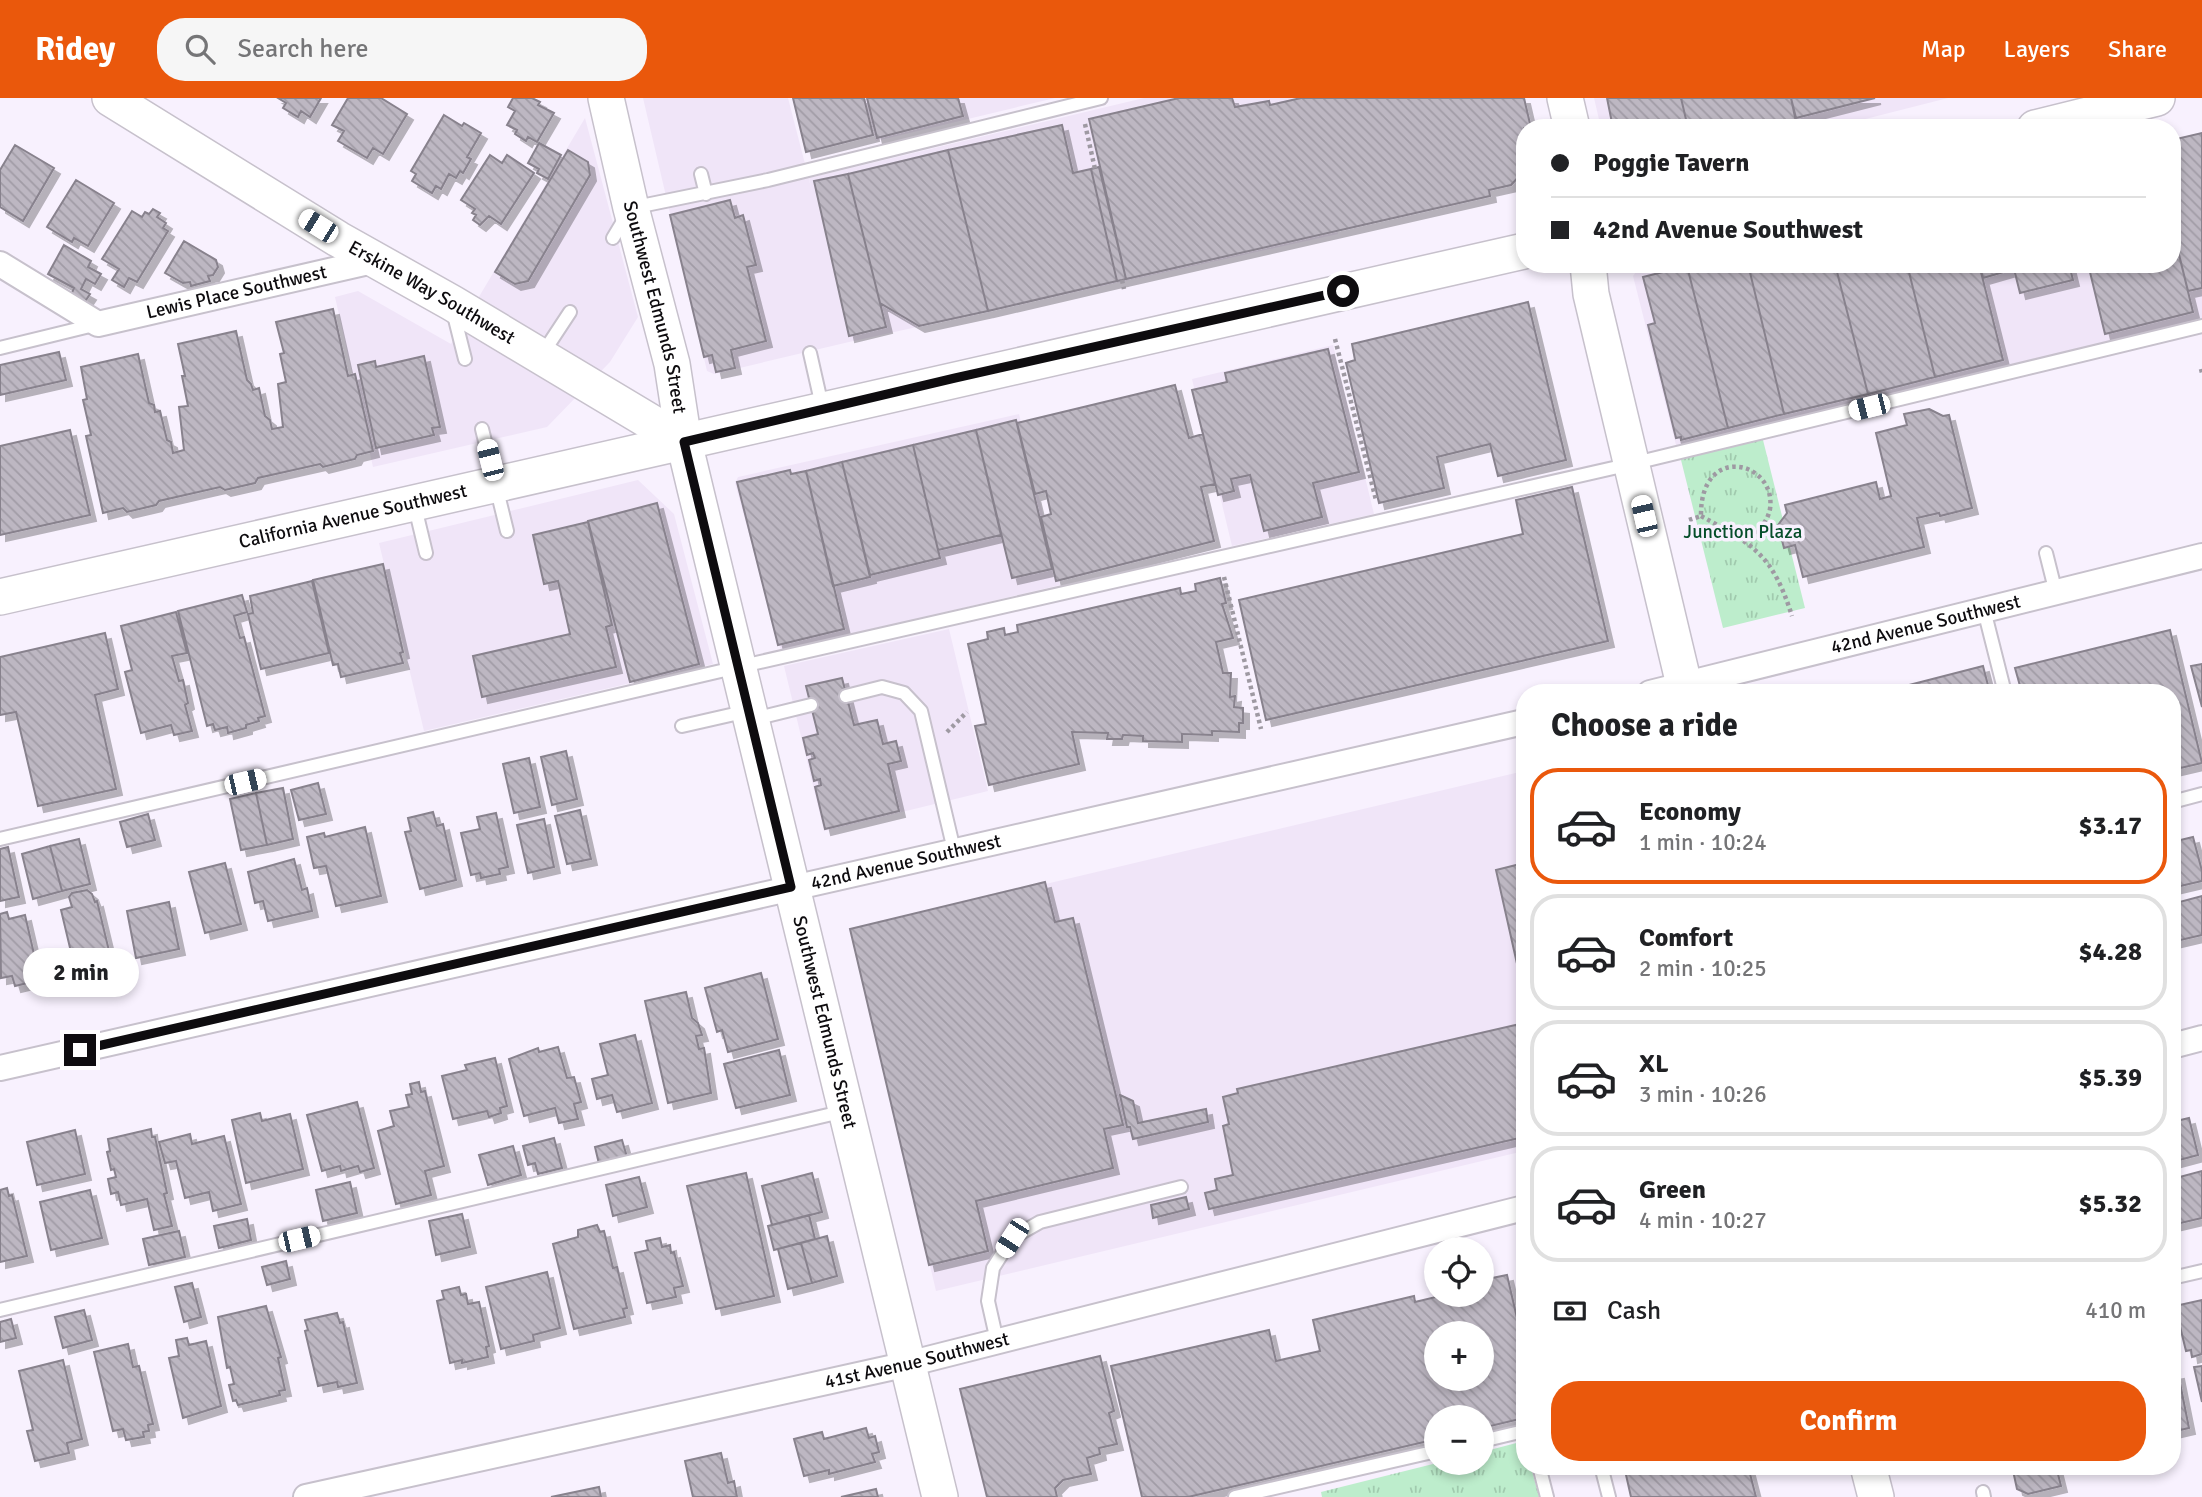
<!DOCTYPE html>
<meta charset="utf-8">
<style>
:root{--surface:#fff;--page:#f6f6f6;--text:#202124;--muted:#757577;--line:#e0e0e0;--accent:#ea580c}
body{margin:0;font-family:Signika,sans-serif;background:var(--page);color:var(--text);height:100vh;display:flex;flex-direction:column;font-size:26px;white-space:nowrap}
*{box-sizing:border-box;margin:0}
p{font-size:23px;color:var(--muted)}
.icon{flex:none;width:38px;height:38px;fill:none;stroke:currentColor;stroke-width:2;stroke-linecap:round;stroke-linejoin:round}
.map{position:relative;flex:1;overflow:hidden}
.panel{position:absolute;left:1516px;top:586px;width:665px;height:791px;display:flex;flex-direction:column;background:var(--surface);border-radius:28px;box-shadow:0 4px 10px #0003}
.panel>*{flex:none}
.banner{position:absolute;left:1516px;top:21px;width:665px;height:154px;border-radius:28px;box-shadow:0 4px 10px #0003;display:grid;align-content:center;height:154px;padding:0 35px;background:var(--surface)}
.buttons{position:absolute;left:1424px;top:1139px;display:grid;gap:14px}
.buttons a{display:grid;place-items:center;width:70px;height:70px;border-radius:50%;background:var(--surface);box-shadow:0 4px 10px #0003;font-size:35px}
.end{position:absolute;width:32px;height:32px;margin:-16px;border:9px solid #0e0c0f;background:#fff;box-shadow:0 0 0 4px #fff}
.from{border-radius:50%}
.bubble{position:absolute;height:49px;border-radius:24px;background:var(--surface);box-shadow:0 4px 10px #0003;font-size:23px;font-weight:700;line-height:49px;text-align:center}
.car{position:absolute;width:21px;height:42px;margin:-21px -10px;border-radius:9px;box-shadow:0 0 5px 2px #0007;background:linear-gradient(#fff 24%,#345 0 40%,#fff 0 76%,#345 0 86%,#fff 0)}
.banner b{display:flex;align-items:center;gap:24px;height:66px;font-size:26px}
.banner b+b{border-top:2px solid var(--line)}
.banner i{width:18px;height:18px;background:var(--text)}
ul{padding:0;list-style:none}
li{display:flex;align-items:center;gap:21px;height:116px;margin:0 14px 10px;padding:0 21px;border:4px solid var(--line);border-radius:28px}
li div{flex:1}
li b{display:block;font-size:26px}
li em{font-style:normal;font-weight:700}
li.active{border-color:var(--accent)}
li>.icon{width:63px;height:63px;stroke-width:1.5}
h2{padding:0 35px;font-size:32px;line-height:84px}
.pay{display:flex;align-items:center;gap:18px;height:77px;padding:0 35px;font-size:26px}
.pay p{margin-inline-start:auto}
.cta{display:flex;gap:14px;margin-top:auto;padding:14px 35px}
.cta a{flex:1;height:80px;border-radius:28px;background:var(--accent);color:#fff;font-size:28px;font-weight:700;line-height:80px;text-align:center}
header{display:flex;align-items:center;gap:42px;box-sizing:border-box;height:98px;padding:0 35px;background:var(--accent);color:#fff}
header strong{font-size:33px}
nav{display:flex;gap:38px;margin-inline-start:auto;font-size:24px}
.search{width:490px;height:63px;background:var(--page);display:flex;align-items:center;gap:18px;box-sizing:border-box;padding:0 24px;border-radius:28px;color:var(--muted);font-size:26px}
.map>svg:first-child{display:block}
</style>
<header>
<strong>Ridey</strong>
<div class="search"><svg class="icon" aria-label="search" viewBox="0 0 24 24"><circle cx="10" cy="10" r="6"/><path d="M15 15l6 6"/></svg>Search here</div>
<nav><a>Map</a><a>Layers</a><a>Share</a></nav>
</header>
<div class="map">
<svg width="2202" height="1399" viewBox="0 0 2202 1399">
<defs>
<pattern id="park-tufts" width="24" height="20" patternUnits="userSpaceOnUse" patternTransform="scale(1.75)"><rect width="24" height="20" fill="#bdedcc"/><path d="M3 7l-1-3M5 7V3M7 7l1-3M15 17l-1-3M17 17v-4M19 17l1-3" fill="none" stroke="#a1caae"/></pattern>
<pattern id="building-back-hatch" width="6" height="6" patternUnits="userSpaceOnUse" patternTransform="scale(1.75)"><rect width="6" height="6" fill="#bdb7c2"/><path d="M-1 5l2 2M0 0l6 6M5-1l2 2" fill="none" stroke="#a19ca6"/></pattern>
<filter id="shadow"><feDropShadow dx="6" dy="6" stdDeviation="0" flood-color="#0004"/></filter>
</defs>
<rect width="100%" height="100%" fill="#f8f1fe"/>
<path fill="#f0e5f8" d="M643,0H788L812,93L809,80L1144,0H1304L1338,136L849,244L714,276L707,273Z
M865,0H1055L876,43Z
M1594,0H1948L1830,30H1601Z
M585,20L638,219L610,264L547,329L373,369L335,199L358,193L451,246Z
M2202,34V223L1677,351L1633,178L1639,170L1656,166H2172V42Z
M1333,247L1374,416L1232,448L1192,281Z
M1019,316L1060,487L781,553L735,385L738,379Z
M638,382L674,416L713,566L424,633L379,445Z
M949,531L988,693L824,733L784,568Z
M1524,673V1053L936,1193L851,832Z"/>
<path fill="url(#park-tufts)" d="M1762,338L1805,510L1723,530L1680,358Z
M1524,1343V1368L1531,1369L1539,1399H1322L1321,1394L1437,1365H1482V1354Z"/>
<path fill="url(#building-back-hatch)" stroke="#88828d" stroke-width="2" fill-rule="evenodd" filter="url(#shadow)" d="M278,0H321L310,19L301,13L298,19L283,10L286,5Z
M348,0H381L407,16L383,56L373,50L367,60L338,43L344,33L332,27Z
M513,0H532L540,4L538,7L554,15L537,44L528,39L526,43L515,36L517,32L507,27L515,13L508,9Z
M793,0H864L873,37L806,54Z
M867,0H958L963,18L877,40Z
M1179,0H1232L1235,9L1269,3L1270,7L1301,0H1524L1531,30H1524V73L1511,87L1489,92L1490,98L1126,181L1089,21Z
M1607,0H1681L1688,30H1613Z
M1681,0H1791L1796,24L1772,30H1688Z
M1791,0H1875L1796,20Z
M444,17L462,28L464,25L481,35L467,59L471,61L463,75L460,73L456,80L449,76L441,91L436,88L432,95L412,83L416,76L411,73Z
M1062,27L1073,75L1091,71L1117,183L988,213L948,52Z
M2202,35V190L2188,193L2172,128V42Z
M539,45L561,57L548,81L537,75L539,71L528,65Z
M15,47L54,70L23,123L0,109V72Z
M568,52L588,64L590,77L528,183L515,186L495,174Z
M948,52L988,213L919,228L880,205L848,76Z
M490,57L502,65L507,57L534,75L501,126L489,118L480,127L473,122L476,117L472,115L475,111L461,102Z
M1099,69L1126,181L1122,182L1117,183L1091,71Z
M848,76L886,229L849,238L814,83Z
M76,82L114,105L88,148L74,140L72,144L47,129Z
M730,102L735,120L743,117L756,167L747,169L766,243L731,252L735,270L716,274L712,257L704,259L670,117Z
M153,111L160,115L157,119L166,125L163,130L168,133L137,184L129,180L124,189L112,182L119,171L102,161L132,113L142,119L145,114L149,116Z
M2172,128L2193,214L2105,236L2088,166H2172Z
M184,143L216,162L218,169L213,177L208,178L210,183L191,188L190,184L183,185L165,175Z
M64,147L91,163L88,169L101,176L95,186L86,181L81,191L90,196L84,205L71,197L74,190L48,176Z
M1695,166H1748L1784,316L1728,330L1687,168Z
M1748,166H1835L1868,296L1784,316Z
M1835,166H1907L1935,279L1868,296Z
M1907,166H1979L2003,262L1935,279Z
M1979,166H2069L2073,182L2020,195L2014,171L1983,180Z
M1687,168L1728,330L1681,342V339L1676,340L1648,227L1655,225L1643,179Z
M1528,204L1566,362L1498,378L1490,346L1437,359L1444,390L1379,405L1346,265L1355,262L1352,246Z
M333,211L348,278L355,276L373,353L357,357L355,361L323,369L320,366L258,380L255,385L225,392L220,389L159,403L156,407L127,414L123,410L103,415L86,338L91,337L83,302L87,301L81,269L138,256L149,305L154,307L155,314L160,313L167,342L171,344L173,355L184,352L179,309L188,308L182,278H185L178,246L236,233L247,282L251,286L253,292L259,290L265,318L270,322L272,331L283,329L278,286L286,284L280,256L284,255L276,224Z
M1328,251L1359,374L1313,385L1322,419L1264,433L1250,377L1231,381L1234,393L1218,397L1192,292L1227,284L1225,275Z
M59,254L66,282L0,297V267Z
M424,258L440,329L432,330L434,337L376,350L358,267L375,263L376,269Z
M1175,287L1189,340L1203,336L1215,386L1201,389L1214,443L1056,483L1041,419L1051,416L1046,393L1035,396L1017,325Z
M1929,311L1943,318L1949,317L1972,410L1940,418L1939,415L1917,420L1924,449L1803,479L1795,447L1784,450L1778,427L1787,415L1785,407L1876,384L1880,401L1891,398L1876,335L1907,327L1904,316Z
M1016,322L1052,471L1012,480L976,332Z
M70,332L90,417L0,437V348Z
M976,332L1001,437L938,452L913,347Z
M913,347L940,460L870,477L842,364Z
M842,364L870,479L833,488L806,373Z
M790,372L791,376L806,373L844,531L778,547L737,384Z
M1572,389L1608,543L1266,622L1239,502L1523,436L1516,402Z
M657,405L699,566L630,584L588,423Z
M588,424L612,527L606,529L616,569L482,599L473,558L570,536L558,483L544,486L533,437Z
M383,466L403,554L400,555L403,565L341,579L338,566L333,567L313,482Z
M1220,480L1226,505L1222,506L1233,540L1216,544L1223,575H1231L1230,599L1235,598L1234,609L1243,610V625H1239V634L1212,633V637L1182,636V644L1143,643V638L1123,637L1122,641H1107L1108,635L1072,634L1079,666L989,687L975,628L986,626L968,546L988,541L987,534L1004,530L1005,537L1018,534L1017,527L1180,490L1181,496L1196,493L1195,486Z
M312,483L329,555L261,571L248,516L253,515L250,498Z
M242,497L247,514L234,518L240,540L244,539L265,618L258,620L259,623L246,627V630L228,635L227,629L215,632L213,626L207,628L178,513Z
M176,514L187,555L172,558L179,583L183,582L188,605L185,607L192,633L174,637L171,627L141,635L125,574L132,572L121,528Z
M2170,532L2202,665L2172,672V595H2022L2015,570Z
M105,535L118,591L95,597L116,691L38,708L16,614L0,617V559Z
M2202,566V609L2191,568Z
M1983,568L1990,595H1878Z
M842,580L854,627L877,622L883,646L896,643L901,663L888,666L899,713L825,731L815,689L821,687L820,681L814,683L809,662L815,660L813,655L807,657L803,640L818,636L806,588Z
M566,653L577,701L552,707L541,659Z
M529,660L540,709L514,715L503,666Z
M318,685L326,716L299,722L291,692Z
M283,690L293,741L267,747L256,695Z
M256,695L267,747L241,752L230,701Z
M580,712L591,761L567,766L555,718Z
M433,714L437,728L443,726L456,782L420,791L405,734L411,733L408,720Z
M496,715L508,769L499,771L500,776L481,780L480,775L471,777L461,735L480,731L477,719Z
M148,716L155,742L127,749L120,724Z
M544,721L554,769L528,775L517,727Z
M365,729L381,798L336,808L326,768L314,770L307,739L324,735L325,739Z
M2193,739L2202,773V783L2172,790V744Z
M79,741L90,786L62,793L50,748Z
M50,748L62,793L33,801L22,756Z
M8,749L19,799L0,803V751Z
M294,761L302,792L307,790L312,813L268,823L263,803L255,805L248,774Z
M225,765L241,826L205,835L189,774Z
M1524,765V897L1496,772Z
M1045,784L1055,824L1073,820L1123,1027L1104,1031L1113,1070L976,1103L988,1153L929,1167L850,831Z
M87,792L92,796L95,804L97,803L110,857L93,861L96,870L76,875L61,812L72,809L69,799L72,795Z
M2202,798V837L2172,844V806Z
M169,804L179,851L136,860L127,813Z
M7,814L9,821L25,817L40,882L15,888L12,878L1,880L0,816Z
M761,875L778,941L728,954L722,932L717,934L705,890Z
M686,894L692,920L698,925L702,937L696,938L699,951L704,950L711,995L668,1005L645,903Z
M1524,925V1039L1209,1111L1205,1095L1217,1092L1215,1081L1233,1077L1223,1028L1229,1026L1223,999L1238,995L1237,991Z
M635,937L652,1005L617,1014L612,997L597,1001L592,981L608,977L600,946Z
M558,949L567,980L574,979L581,1004L574,1006L578,1021L559,1025L555,1010L524,1018L509,961L538,950L539,954Z
M779,952L790,997L736,1010L724,966Z
M495,960L507,1008L500,1010L501,1015L489,1019L487,1013L453,1021L442,978L467,972L465,967Z
M419,984L421,994L425,993L444,1068L425,1073L431,1097L396,1106L378,1033L394,1028L390,1013L409,1009L406,997L412,996L410,986Z
M1120,997L1133,1003L1138,1025L1206,1011L1208,1024L1133,1041L1130,1029H1127Z
M357,1004L374,1070L360,1074L358,1068L341,1073L340,1068L322,1073L307,1017Z
M260,1015L262,1023L290,1016L303,1071L246,1085L232,1022Z
M2189,1020L2198,1057L2172,1064V1022V1024Z
M151,1031L152,1039H155L167,1095L164,1096L172,1128L154,1132L147,1101L121,1107L118,1094L111,1096L108,1081L116,1079L114,1071L111,1072L107,1054L110,1053L108,1041Z
M75,1032L85,1076L37,1087L27,1044Z
M190,1036L192,1046L224,1038L241,1106L213,1113L209,1094L185,1100L176,1063L165,1065L159,1044Z
M554,1040L562,1070L538,1076L535,1065L528,1067L523,1048Z
M622,1042L627,1059L599,1066L595,1049Z
M513,1048L521,1077L488,1087L479,1057Z
M2202,1073V1120L2172,1127V1081Z
M746,1075L774,1198L716,1211L687,1088Z
M812,1075L822,1114L772,1127L762,1088Z
M639,1079L647,1109L613,1118L606,1087Z
M350,1084L357,1115L323,1123L316,1092Z
M7,1090L9,1098L12,1097L27,1158L0,1164V1092Z
M90,1092L102,1140L51,1152L40,1104Z
M1186,1099L1189,1111L1153,1120L1151,1107Z
M462,1116L470,1149L436,1157L429,1123Z
M809,1117L815,1141L774,1152L768,1128Z
M247,1121L251,1142L219,1150L214,1128Z
M597,1127L600,1134L604,1133L613,1170L617,1169L627,1210L623,1211L625,1219L574,1231L553,1146L578,1139V1132Z
M179,1133L185,1159L149,1167L143,1141Z
M827,1138L837,1178L812,1185L801,1145Z
M660,1140L662,1149L670,1147L671,1155L674,1154L683,1188L674,1190L676,1199L647,1205L635,1155L648,1152L646,1143Z
M801,1145L812,1185L788,1191L778,1151Z
M286,1163L290,1181L267,1187L262,1169Z
M547,1174L560,1230L533,1237L534,1243L501,1251L486,1189Z
M1507,1177L1524,1250V1320L1482,1330V1320H1437V1341L1188,1399H1142L1111,1268L1269,1232L1276,1263L1320,1253L1313,1222L1414,1198L1415,1204L1436,1199L1437,1193V1197H1482V1182ZM1437,1236H1482V1281H1437Z
M192,1185L201,1219L184,1224L175,1189Z
M459,1189L461,1197L466,1196L468,1206L479,1204L489,1248L486,1249L488,1259L462,1265V1262L450,1265L437,1203L444,1201L442,1193Z
M2202,1202V1256L2192,1259L2191,1252L2186,1253L2175,1208Z
M266,1208L281,1259L278,1260L285,1292L279,1293L280,1297L238,1307L236,1302L233,1303L229,1287L234,1286L230,1269L227,1270L218,1219Z
M84,1212L92,1242L63,1250L55,1219Z
M337,1215L340,1225L343,1224L357,1285L338,1289L337,1284L318,1288L305,1233L308,1232L305,1222Z
M11,1221L16,1240L0,1244V1224Z
M187,1240L189,1247L206,1243L221,1308L183,1320L169,1260L179,1258L176,1242Z
M128,1246L133,1269L139,1268L153,1326L148,1327L149,1333L143,1334L144,1339L126,1342L123,1331L113,1333L94,1254Z
M1100,1258L1114,1313L1109,1315L1117,1346L1099,1350L1100,1356L1087,1360L1091,1376L1063,1382L1055,1390L1057,1399H987L960,1291Z
M63,1262L82,1341L67,1345L69,1355L35,1363L27,1333L33,1332L19,1273Z
M2202,1268V1304L2194,1269Z
M2178,1275L2189,1330L2172,1334V1276Z
M866,1330L869,1340L875,1338L879,1354L872,1356L875,1364L829,1376V1372L804,1378L794,1341L822,1334L824,1341Z
M721,1355L728,1385L734,1383L737,1399H693L685,1363Z
M1624,1368H1748L1756,1399H1631Z
M2012,1368H2056L2061,1388L2028,1396L2017,1391Z
M599,1389L601,1399H551Z
M876,1391L878,1399H841Z"/>
<g fill="none" stroke-linecap="round" stroke-linejoin="round">
<g stroke="#c7c1cc" stroke-width="16">
<path id="lane" d="M701,76L706,96
M613,140L631,110L768,82L1101,0
M453,213L465,261
M0,250L94,227
M543,255L570,214
M810,255L822,308
M482,331L507,433
M414,405L426,455
M2046,455L2056,495
M1984,512L2005,595
M846,598L882,589L904,595L921,613L954,752
M754,621L811,607
M682,628L748,613
M2172,704L2202,696
M0,741L738,569L1631,366L2202,228
M2172,1180L2202,1173
M0,1212L845,1013
M997,1243L988,1203L993,1170L1012,1140L1040,1124L1181,1089
M1482,1343L1524,1333
M1539,1368L1547,1399
M1601,1368L1609,1399
M1983,1394L1984,1399
M1235,1399L1437,1353"/>
</g>
<g stroke="#c7c1cc" stroke-width="28">
<g id="street">
<path id="s1" d="M0,166L98,226L377,162"/>
<path id="s2" d="M1650,595L2202,458"/>
<path d="M2172,948L2202,940"/>
<path id="s3" d="M0,970L1524,624"/>
<path id="s4" d="M306,1399L908,1266L1524,1110"/>
</g>
</g>
<g stroke="#c7c1cc" stroke-width="38">
<g id="secondary">
<path id="s5" d="M110,0L338,141L452,205L684,344"/>
<path id="s6" d="M606,0L631,110L672,266L684,344L695,390L940,1399"/>
<path d="M1565,0L1572,30"/>
<path d="M2035,30L2157,0"/>
<path d="M1588,166L1591,196L1686,595"/>
<path id="s7" d="M0,499C508,383 1016,267 1524,153"/>
<path d="M1868,1368L1876,1399"/>
</g>
</g>
<path stroke="#9e99a2" stroke-width="4.5" stroke-dasharray="3.5 3.5" stroke-linecap="butt" d="M1085,26L1095,71
M1122,182L1124,191
M1335,241L1376,402
M2201,271L2202,275
M1701,418C1755,447 1773,458 1792,518
M1689,422L1701,418C1700,344 1777,363 1770,411C1767,426 1756,436 1742,441
M1224,479L1261,631
M947,634L967,614"/>
<use href="#lane" stroke="#fff" stroke-width="12"/>
<use href="#street" stroke="#fff" stroke-width="24"/>
<use href="#secondary" stroke="#fff" stroke-width="35"/>
</g>
<g fill="none" stroke-linecap="round" stroke-linejoin="round">
<path stroke="#0e0c0f" stroke-width="9" d="M80,952L791,789L684,344L955,280L1343,193"/>
</g>
<g text-anchor="middle" dominant-baseline="central" stroke-width="7" stroke-linejoin="round" paint-order="stroke">
<g font-size="19" fill="#0e0c0f" stroke="#f8f1fe">
<text stroke="none"><textPath href="#s1" startOffset="257">Lewis Place Southwest</textPath></text>
<text stroke="none"><textPath href="#s5" startOffset="376">Erskine Way Southwest</textPath></text>
<text stroke="none"><textPath href="#s6" startOffset="215">Southwest Edmunds Street</textPath></text>
<text stroke="none"><textPath href="#s7" startOffset="362">California Avenue Southwest</textPath></text>
<text stroke="none"><textPath href="#s2" startOffset="284">42nd Avenue Southwest</textPath></text>
<text stroke="none"><textPath href="#s3" startOffset="929">42nd Avenue Southwest</textPath></text>
<text stroke="none"><textPath href="#s6" startOffset="950">Southwest Edmunds Street</textPath></text>
<text stroke="none"><textPath href="#s4" startOffset="626">41st Avenue Southwest</textPath></text>
</g>
<g font-size="19" fill="#064e2a" stroke="#f8f1fe">
<text x="1743" y="434">Junction Plaza</text>
</g>
</g>
</svg>
<div class="buttons">
<a><svg class="icon" aria-label="locate" viewBox="0 0 24 24"><circle cx="12" cy="12" r="6"/><path d="M12 2v4M12 18v4M2 12h4M18 12h4"/></svg></a>
<a>+</a>
<a>−</a>
</div>
<i class="end from" style="left:1343px;top:193px"></i>
<i class="end" style="left:80px;top:952px"></i>
<div class="bubble" style="left:23px;top:850px;width:116px">2 min</div>
<i class="car" style="left:318px;top:128px;rotate:302deg"></i>
<i class="car" style="left:1869px;top:309px;rotate:256deg"></i>
<i class="car" style="left:490px;top:362px;rotate:346deg"></i>
<i class="car" style="left:1644px;top:418px;rotate:347deg"></i>
<i class="car" style="left:245px;top:684px;rotate:77deg"></i>
<i class="car" style="left:1012px;top:1140px;rotate:213deg"></i>
<i class="car" style="left:299px;top:1141px;rotate:77deg"></i>
<div class="banner">
<b><i class="from"></i>Poggie Tavern</b>
<b><i></i>42nd Avenue Southwest</b>
</div>
<section class="panel">
<h2>Choose a ride</h2>
<ul>
<li class="active"><svg class="icon" aria-label="car" viewBox="0 0 24 24"><path d="M5 17H2v-5l4-1 3-4h7l3 4 3 1v5h-3M9 17h6M6 11h13"/><circle cx="7" cy="17" r="2"/><circle cx="17" cy="17" r="2"/></svg><div><b>Economy</b><p>1 min · 10:24</p></div><em>$3.17</em></li>
<li><svg class="icon" aria-label="car" viewBox="0 0 24 24"><path d="M5 17H2v-5l4-1 3-4h7l3 4 3 1v5h-3M9 17h6M6 11h13"/><circle cx="7" cy="17" r="2"/><circle cx="17" cy="17" r="2"/></svg><div><b>Comfort</b><p>2 min · 10:25</p></div><em>$4.28</em></li>
<li><svg class="icon" aria-label="car" viewBox="0 0 24 24"><path d="M5 17H2v-5l4-1 3-4h7l3 4 3 1v5h-3M9 17h6M6 11h13"/><circle cx="7" cy="17" r="2"/><circle cx="17" cy="17" r="2"/></svg><div><b>XL</b><p>3 min · 10:26</p></div><em>$5.39</em></li>
<li><svg class="icon" aria-label="car" viewBox="0 0 24 24"><path d="M5 17H2v-5l4-1 3-4h7l3 4 3 1v5h-3M9 17h6M6 11h13"/><circle cx="7" cy="17" r="2"/><circle cx="17" cy="17" r="2"/></svg><div><b>Green</b><p>4 min · 10:27</p></div><em>$5.32</em></li>
</ul>
<div class="pay"><svg class="icon" aria-label="cash" viewBox="0 0 24 24"><path d="M3 7h18v10H3z"/><circle cx="12" cy="12" r="2"/></svg>Cash<p>410 m</p></div>
<div class="cta"><a>Confirm</a></div>
</section>
</div>
